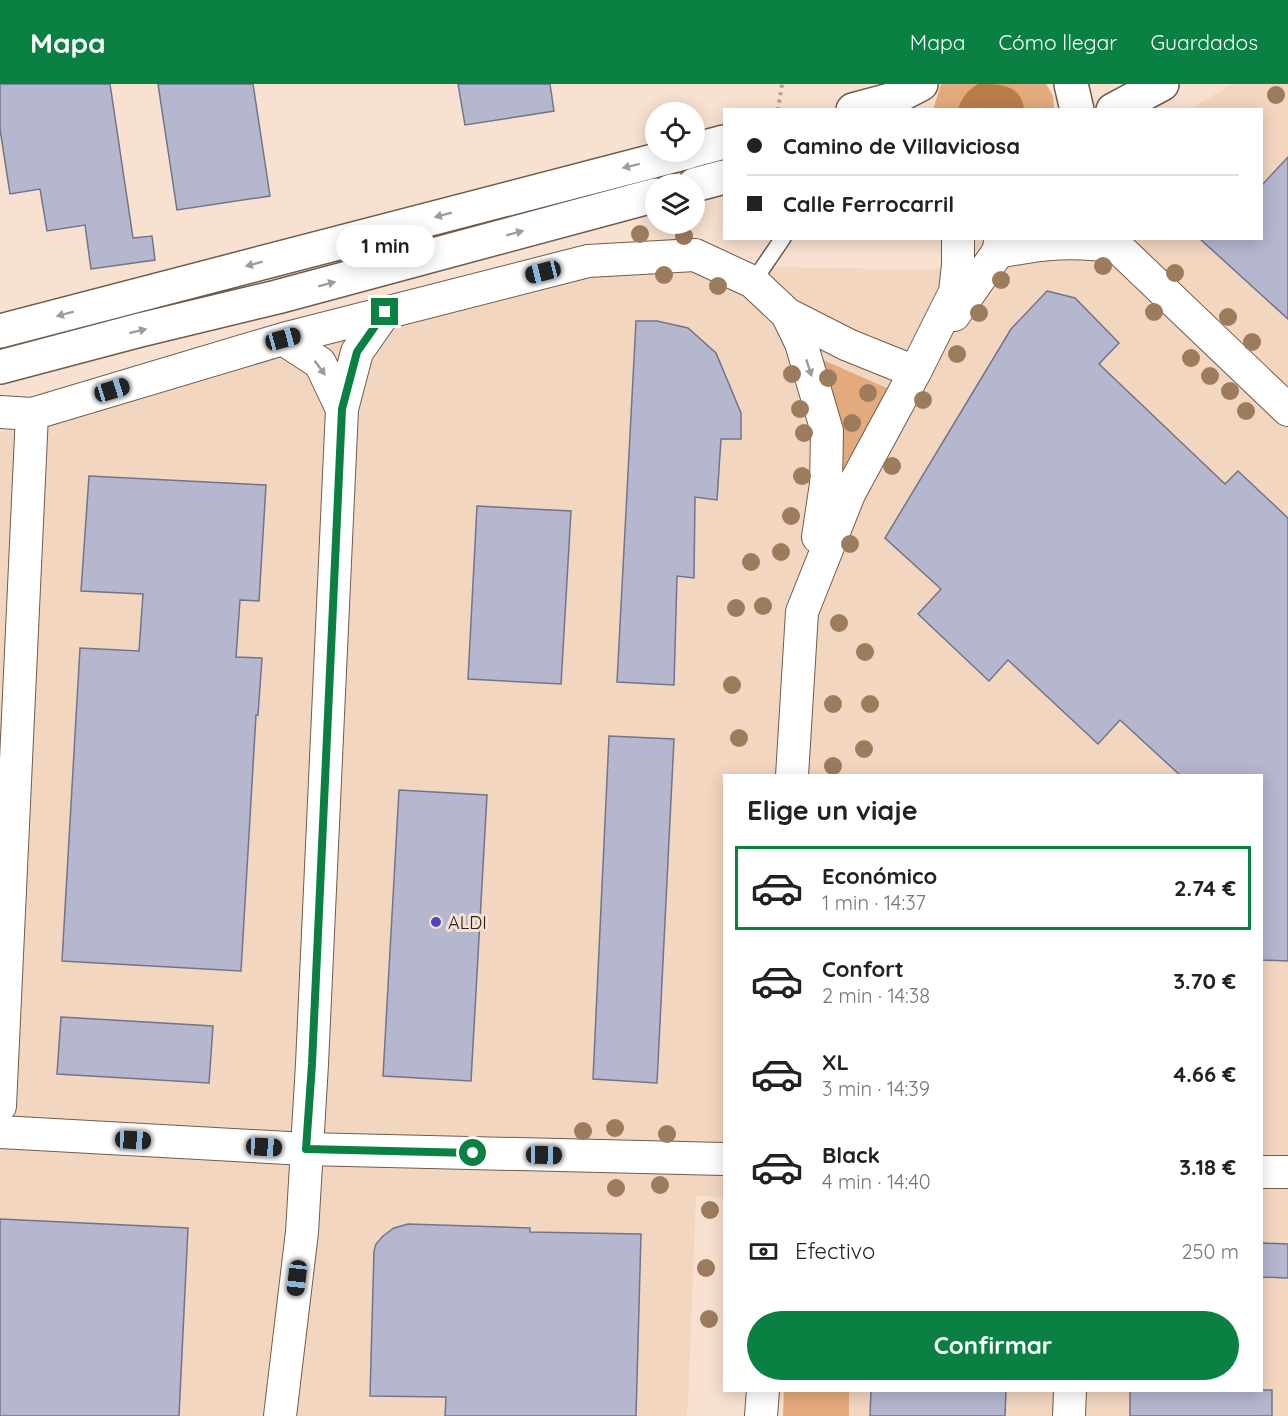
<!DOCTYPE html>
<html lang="es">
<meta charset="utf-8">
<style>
:root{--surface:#fff;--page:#f6f6f6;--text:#222;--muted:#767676;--line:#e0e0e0;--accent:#0b8043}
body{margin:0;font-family:Quicksand,sans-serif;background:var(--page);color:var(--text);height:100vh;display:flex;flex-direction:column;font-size:22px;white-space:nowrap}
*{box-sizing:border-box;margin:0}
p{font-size:20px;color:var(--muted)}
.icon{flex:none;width:33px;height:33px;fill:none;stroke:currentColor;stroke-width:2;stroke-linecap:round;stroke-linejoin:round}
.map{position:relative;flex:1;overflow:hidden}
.side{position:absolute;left:723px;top:690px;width:540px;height:618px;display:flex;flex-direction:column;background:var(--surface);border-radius:0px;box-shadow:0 3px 15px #0003}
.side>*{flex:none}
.banner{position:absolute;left:723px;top:24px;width:540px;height:132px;border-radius:0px;box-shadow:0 3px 15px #0003;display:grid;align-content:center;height:132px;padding:0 24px;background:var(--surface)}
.tools{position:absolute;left:645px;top:18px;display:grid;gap:12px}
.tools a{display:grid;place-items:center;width:60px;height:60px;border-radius:50%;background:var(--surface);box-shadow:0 3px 15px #0003;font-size:30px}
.end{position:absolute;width:27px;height:27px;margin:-14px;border:8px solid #0b8043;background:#fff;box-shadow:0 0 0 3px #fff}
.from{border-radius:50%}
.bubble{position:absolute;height:42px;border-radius:21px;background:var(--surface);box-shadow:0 3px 15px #0003;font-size:20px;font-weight:800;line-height:42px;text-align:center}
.car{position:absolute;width:18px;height:36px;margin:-18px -9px;border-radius:8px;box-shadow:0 0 4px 2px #0007;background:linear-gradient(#222 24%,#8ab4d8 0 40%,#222 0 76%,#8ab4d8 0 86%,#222 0)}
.banner b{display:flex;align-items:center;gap:21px;height:57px;font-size:22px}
.banner b+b{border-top:2px solid var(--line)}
.banner i{width:15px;height:15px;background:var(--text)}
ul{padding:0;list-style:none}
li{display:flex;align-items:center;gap:18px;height:84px;margin:0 12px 9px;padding:0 12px;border:3px solid transparent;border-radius:0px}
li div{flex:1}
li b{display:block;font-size:22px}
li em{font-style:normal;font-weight:800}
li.selected{border-color:var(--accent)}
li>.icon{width:54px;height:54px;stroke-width:1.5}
h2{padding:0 24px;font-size:27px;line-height:72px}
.pay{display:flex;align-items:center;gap:15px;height:66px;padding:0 24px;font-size:22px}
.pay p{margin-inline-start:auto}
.primary-button{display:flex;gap:12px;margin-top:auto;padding:12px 24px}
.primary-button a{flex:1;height:69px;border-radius:36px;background:var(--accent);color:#fff;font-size:24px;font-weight:800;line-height:69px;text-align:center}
header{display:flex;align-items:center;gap:36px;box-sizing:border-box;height:84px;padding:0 30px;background:var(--accent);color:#fff}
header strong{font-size:28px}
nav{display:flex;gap:33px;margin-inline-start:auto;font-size:21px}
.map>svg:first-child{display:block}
</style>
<header>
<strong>Mapa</strong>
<nav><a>Mapa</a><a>Cómo llegar</a><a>Guardados</a></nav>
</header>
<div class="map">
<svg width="1288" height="1332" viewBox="0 0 1288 1332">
<rect width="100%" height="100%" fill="#f8e1d0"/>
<path fill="#f3d6c0" d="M1232,0H1288V1332H849V1307L1262,1306V692H724V1113L696,1112L688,1322L686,1332H0V348L617,180L934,186L985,155L1262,154V26L1191,25Z"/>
<path fill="#e3aa7d" d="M941,0H1046L1053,12L1054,25L933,26Z
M814,272L889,305L839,393Z
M784,1307H849V1332H783Z"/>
<path fill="#bb7d48" d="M978,0C999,0 1021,0 1024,25H958C962,13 967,7 978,0Z"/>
<path fill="#b5b7cf" stroke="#72748a" stroke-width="1.5" d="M0,0H110L133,154L152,152L155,176L91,185L85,141L47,147L40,105L10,110L0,45Z
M158,0H253L270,112L177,126Z
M458,0H550L554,27L465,41Z
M1288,73V235L1199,154H1262V101Z
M1047,207L1075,214L1119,259L1099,280L1225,400L1238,387L1288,434V877L1262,876V692H1181L1120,636L1098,660L1008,576L989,597L918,530L941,505L885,454L1011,245Z
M636,237H657L688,244L716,269L741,329V355H721L717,416L695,413L694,494L677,492L674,601L617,598Z
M89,392L266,401L259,517L240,516L236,573L262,574L258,631H256L241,887L62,877L80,564L139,567L143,510L81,507Z
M477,422L571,427L561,600L468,595Z
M609,652L674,655L657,999L593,995Z
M399,706L487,711L471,997L383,992Z
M61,933L213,942L209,999L57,990Z
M0,1135L188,1144L179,1332H0Z
M408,1140L530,1144V1148L641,1150L636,1332H445L446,1313L370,1312L374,1167L376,1160L383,1152L394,1144Z
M1262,1159L1288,1160V1194L1262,1193Z
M871,1306H1006L1005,1332H870Z
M1130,1306H1272V1332H1130Z"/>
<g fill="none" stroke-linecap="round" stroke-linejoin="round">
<g stroke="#6f5c4d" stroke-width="18">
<path id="service" d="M753,198L783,154"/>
</g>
<g stroke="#6f5c4d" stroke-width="34">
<path id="minor" d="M1108,154L1288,326
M998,168C1043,159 1073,156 1119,163
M787,230L801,259L827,347L826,400L818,453
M954,231L998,168L1001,154
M283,255L320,279L342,325
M0,328L32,330L283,255L588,177L695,171L753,198L787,230L848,261L915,288
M792,692L802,528L849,410L915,288L955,208L958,181V154
M0,1022L32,330
M0,1048L306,1065L724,1075
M1262,1088H1288
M280,1332L302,1148L312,980L342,325L357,268L385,228
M761,1332L763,1306
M1069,1332L1070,1306"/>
</g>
<g stroke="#6f5c4d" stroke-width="36">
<path id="tertiary" d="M1071,0L1077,26
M853,26L890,16L921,0
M1113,26L1162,0
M694,66L724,58
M694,101L724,93
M0,247L688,68
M0,283L140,246L277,213L656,111"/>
</g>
<path stroke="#b09f91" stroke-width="4" stroke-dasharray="3 4.5" stroke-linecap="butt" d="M778,26L782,0"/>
<use href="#service" stroke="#fff" stroke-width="15"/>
<use href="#minor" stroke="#fff" stroke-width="32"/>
<use href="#tertiary" stroke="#fff" stroke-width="33"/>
</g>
<g fill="#9d7c5e">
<circle cx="1276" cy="11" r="9"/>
<circle cx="640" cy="150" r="9"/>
<circle cx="684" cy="152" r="9"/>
<circle cx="1103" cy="182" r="9"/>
<circle cx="1175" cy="189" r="9"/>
<circle cx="664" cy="191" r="9"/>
<circle cx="1001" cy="196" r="9"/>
<circle cx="718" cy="202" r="9"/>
<circle cx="1154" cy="228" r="9"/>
<circle cx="979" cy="229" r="9"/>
<circle cx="1228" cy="233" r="9"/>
<circle cx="1252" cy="258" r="9"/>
<circle cx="957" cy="270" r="9"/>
<circle cx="1191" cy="274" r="9"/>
<circle cx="792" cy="290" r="9"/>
<circle cx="1210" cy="292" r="9"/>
<circle cx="828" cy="294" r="9"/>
<circle cx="1230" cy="307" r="9"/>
<circle cx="868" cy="309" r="9"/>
<circle cx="923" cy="316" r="9"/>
<circle cx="800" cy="325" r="9"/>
<circle cx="1246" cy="327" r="9"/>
<circle cx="852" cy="339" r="9"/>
<circle cx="804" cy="349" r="9"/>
<circle cx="892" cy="382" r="9"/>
<circle cx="802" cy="392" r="9"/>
<circle cx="791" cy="432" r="9"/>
<circle cx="850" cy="460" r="9"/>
<circle cx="781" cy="468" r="9"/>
<circle cx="751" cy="478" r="9"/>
<circle cx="763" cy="522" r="9"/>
<circle cx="736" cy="524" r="9"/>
<circle cx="839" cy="539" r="9"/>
<circle cx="865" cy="568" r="9"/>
<circle cx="732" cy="601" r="9"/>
<circle cx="833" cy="620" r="9"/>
<circle cx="870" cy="620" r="9"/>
<circle cx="739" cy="654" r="9"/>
<circle cx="864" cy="665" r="9"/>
<circle cx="833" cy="682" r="9"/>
<circle cx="615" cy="1044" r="9"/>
<circle cx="583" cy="1047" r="9"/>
<circle cx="667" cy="1050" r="9"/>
<circle cx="660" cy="1101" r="9"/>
<circle cx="616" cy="1104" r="9"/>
<circle cx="710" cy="1126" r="9"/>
<circle cx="706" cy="1184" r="9"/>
<circle cx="709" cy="1235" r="9"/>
</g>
<defs><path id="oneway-solid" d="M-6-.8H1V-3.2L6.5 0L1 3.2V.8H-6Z" transform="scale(1.5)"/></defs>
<g fill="#9f9b98">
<use href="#oneway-solid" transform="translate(631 82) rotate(166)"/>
<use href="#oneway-solid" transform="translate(443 131) rotate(165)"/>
<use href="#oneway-solid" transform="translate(515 149) rotate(-15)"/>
<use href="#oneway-solid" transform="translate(254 180) rotate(165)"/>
<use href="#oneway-solid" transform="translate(327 200) rotate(-15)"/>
<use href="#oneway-solid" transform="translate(65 230) rotate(165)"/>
<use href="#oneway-solid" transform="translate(138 247) rotate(-14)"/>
<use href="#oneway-solid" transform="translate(320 284) rotate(54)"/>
<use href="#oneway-solid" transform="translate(809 284) rotate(72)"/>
</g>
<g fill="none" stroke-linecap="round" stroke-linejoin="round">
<path stroke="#0b8043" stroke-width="8" d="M385,228L357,268L342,325L312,980L306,1065L473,1069"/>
</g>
<circle fill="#4e44bb" stroke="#f8e1d0" stroke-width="2" cx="436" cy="838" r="6"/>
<g text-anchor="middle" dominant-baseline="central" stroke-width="6" stroke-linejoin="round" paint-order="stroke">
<g font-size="18" fill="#29211b" stroke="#f8e1d0" text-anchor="start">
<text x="448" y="838">ALDI</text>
</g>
</g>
</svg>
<div class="tools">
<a><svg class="icon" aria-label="locate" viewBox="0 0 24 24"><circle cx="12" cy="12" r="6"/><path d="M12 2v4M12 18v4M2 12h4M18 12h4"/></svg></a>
<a><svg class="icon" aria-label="layers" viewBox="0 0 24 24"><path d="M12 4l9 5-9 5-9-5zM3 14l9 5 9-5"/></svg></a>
</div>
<i class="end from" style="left:473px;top:1069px"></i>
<i class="end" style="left:385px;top:228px"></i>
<div class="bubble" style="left:336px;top:141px;width:99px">1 min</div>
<i class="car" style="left:543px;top:188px;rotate:256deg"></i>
<i class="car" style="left:283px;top:255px;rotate:75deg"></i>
<i class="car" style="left:112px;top:306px;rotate:73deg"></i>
<i class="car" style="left:133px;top:1056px;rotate:93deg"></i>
<i class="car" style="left:264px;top:1063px;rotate:93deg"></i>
<i class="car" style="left:544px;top:1071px;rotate:91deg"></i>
<i class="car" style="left:297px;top:1194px;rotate:187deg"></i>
<div class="banner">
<b><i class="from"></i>Camino de Villaviciosa</b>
<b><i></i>Calle Ferrocarril</b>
</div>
<section class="side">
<h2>Elige un viaje</h2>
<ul>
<li class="selected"><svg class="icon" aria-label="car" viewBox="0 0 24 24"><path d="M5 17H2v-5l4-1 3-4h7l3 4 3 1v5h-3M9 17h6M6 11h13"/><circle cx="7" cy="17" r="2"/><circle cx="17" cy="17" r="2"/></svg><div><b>Económico</b><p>1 min · 14:37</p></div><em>2.74 €</em></li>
<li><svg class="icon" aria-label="car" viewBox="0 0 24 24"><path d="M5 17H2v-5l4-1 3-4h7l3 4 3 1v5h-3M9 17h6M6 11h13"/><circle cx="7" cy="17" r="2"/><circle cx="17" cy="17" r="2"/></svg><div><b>Confort</b><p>2 min · 14:38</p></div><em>3.70 €</em></li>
<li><svg class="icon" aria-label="car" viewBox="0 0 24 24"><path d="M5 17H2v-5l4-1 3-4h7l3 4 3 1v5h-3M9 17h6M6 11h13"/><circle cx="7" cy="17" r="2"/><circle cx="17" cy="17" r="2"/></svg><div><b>XL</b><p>3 min · 14:39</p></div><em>4.66 €</em></li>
<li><svg class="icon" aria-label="car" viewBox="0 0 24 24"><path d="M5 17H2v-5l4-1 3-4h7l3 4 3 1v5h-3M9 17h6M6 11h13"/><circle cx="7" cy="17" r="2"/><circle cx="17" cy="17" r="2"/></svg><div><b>Black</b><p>4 min · 14:40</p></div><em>3.18 €</em></li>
</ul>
<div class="pay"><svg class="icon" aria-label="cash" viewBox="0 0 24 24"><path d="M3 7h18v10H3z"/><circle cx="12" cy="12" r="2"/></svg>Efectivo<p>250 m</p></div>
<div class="primary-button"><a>Confirmar</a></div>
</section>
</div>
